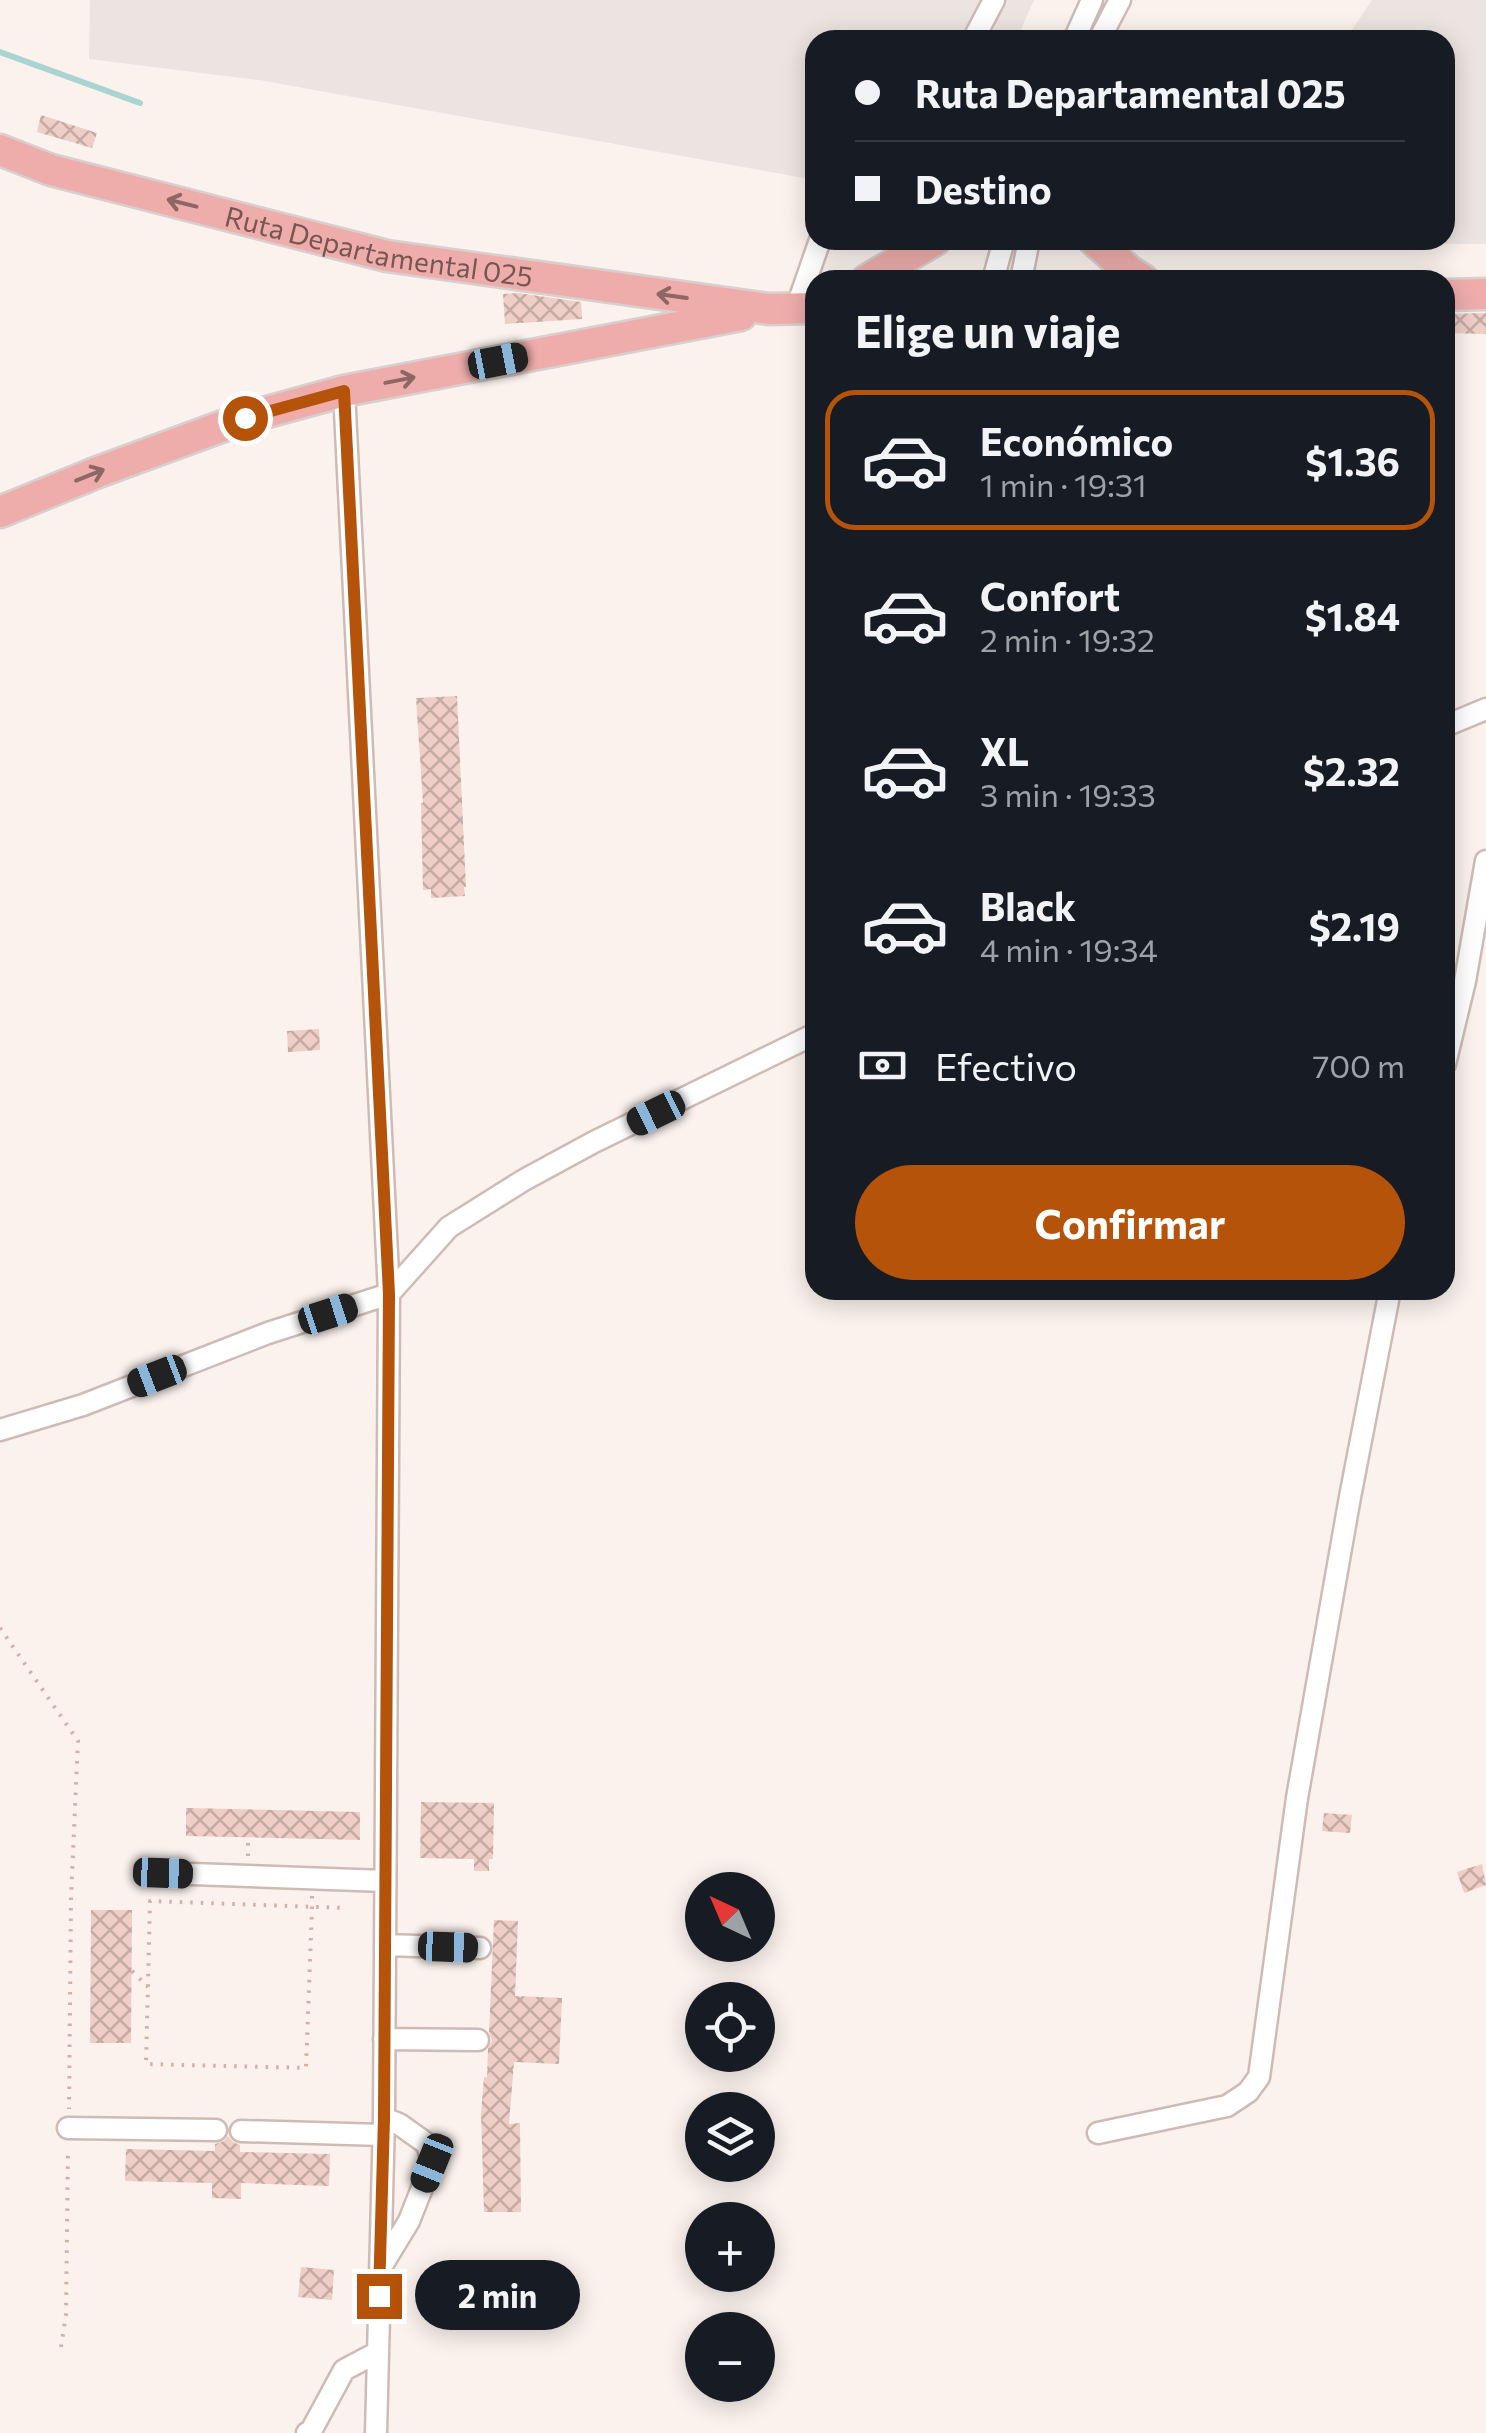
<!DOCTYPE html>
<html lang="es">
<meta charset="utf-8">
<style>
:root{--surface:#171b24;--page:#242831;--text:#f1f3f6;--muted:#9ea1a6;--line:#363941;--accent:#b45309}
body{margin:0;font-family:Commissioner,sans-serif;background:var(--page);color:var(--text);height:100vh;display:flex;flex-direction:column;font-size:38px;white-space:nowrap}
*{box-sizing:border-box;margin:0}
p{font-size:32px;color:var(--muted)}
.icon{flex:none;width:55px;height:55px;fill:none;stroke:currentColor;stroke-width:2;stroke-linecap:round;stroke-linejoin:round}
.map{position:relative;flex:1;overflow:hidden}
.sheet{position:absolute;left:805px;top:270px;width:650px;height:1030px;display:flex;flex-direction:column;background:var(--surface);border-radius:30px;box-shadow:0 5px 25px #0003}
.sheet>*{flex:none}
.hud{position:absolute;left:805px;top:30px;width:650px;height:220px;border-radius:30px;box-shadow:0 5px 25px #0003;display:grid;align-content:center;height:220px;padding:0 50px;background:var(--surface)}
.needle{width:65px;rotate:316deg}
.tools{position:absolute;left:685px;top:1872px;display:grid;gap:20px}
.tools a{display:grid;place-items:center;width:90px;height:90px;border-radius:50%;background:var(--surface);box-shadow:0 5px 25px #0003;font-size:50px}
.end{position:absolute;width:45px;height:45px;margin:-22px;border:12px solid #b45309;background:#fff;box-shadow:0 0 0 5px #fff}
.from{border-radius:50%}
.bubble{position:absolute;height:70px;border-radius:35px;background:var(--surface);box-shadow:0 5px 25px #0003;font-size:32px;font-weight:700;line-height:70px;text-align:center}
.car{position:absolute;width:30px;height:60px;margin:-30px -15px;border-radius:12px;box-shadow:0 0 8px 2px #0007;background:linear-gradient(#222 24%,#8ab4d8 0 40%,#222 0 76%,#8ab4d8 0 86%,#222 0)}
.hud b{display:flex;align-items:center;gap:35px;height:95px;font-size:38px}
.hud b+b{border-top:2px solid var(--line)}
.hud i{width:25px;height:25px;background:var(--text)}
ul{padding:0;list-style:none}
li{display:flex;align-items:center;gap:30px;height:140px;margin:0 20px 15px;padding:0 30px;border:5px solid transparent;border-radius:30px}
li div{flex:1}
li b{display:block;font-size:38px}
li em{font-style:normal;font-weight:700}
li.selected{border-color:var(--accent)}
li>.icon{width:90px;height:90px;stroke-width:1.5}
h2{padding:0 50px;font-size:45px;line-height:120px}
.pay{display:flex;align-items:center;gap:25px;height:110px;padding:0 50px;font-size:38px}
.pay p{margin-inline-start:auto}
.primary-button{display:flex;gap:20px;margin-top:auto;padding:20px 50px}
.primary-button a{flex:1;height:115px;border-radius:60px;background:var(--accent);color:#fff;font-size:40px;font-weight:700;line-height:115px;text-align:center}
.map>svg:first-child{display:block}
</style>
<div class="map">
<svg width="1486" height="2433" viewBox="0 0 1486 2433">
<defs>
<pattern id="building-cross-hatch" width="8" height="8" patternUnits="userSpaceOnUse" patternTransform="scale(2.5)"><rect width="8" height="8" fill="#eecec7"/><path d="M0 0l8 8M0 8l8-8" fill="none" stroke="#c5aaa4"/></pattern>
</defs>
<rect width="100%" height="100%" fill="#fbf2ed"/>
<path fill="#ebe4e1" d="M90,0H1034L1016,40H815V180L259,80L89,59Z
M1372,0H1486V244L1280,243L1278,240H1445V40H1345Z"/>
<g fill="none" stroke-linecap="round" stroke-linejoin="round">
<path stroke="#aad4d1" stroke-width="6" d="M0,52L140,103"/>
</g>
<path fill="url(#building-cross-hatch)" d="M41,115L97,133L92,148L37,132Z
M518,293L581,302L582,319L505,324L503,294Z
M1486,313V334L1445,333V314Z
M457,696L466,887H464L465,896L431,898V889L423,890L421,803H423L416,698Z
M319,1029L320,1050L288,1052L287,1031Z
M421,1802L494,1803L493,1859H489V1871H474V1859L420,1858Z
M186,1808L360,1812V1840L186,1836Z
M1324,1813L1352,1815L1350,1833L1322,1831Z
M1482,1864L1486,1885L1464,1893L1457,1872Z
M91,1910H132L131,2043H90Z
M494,1920L518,1921L515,1996L562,1998L559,2064L514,2062L509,2124L520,2123L521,2212H484L481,2113L484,2077L487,2078L488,2049L492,2041L489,2032Z
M228,2136L233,2142L240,2145V2152L330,2154L329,2186L241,2183V2199L212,2198V2183L125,2181L126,2149L215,2151V2144L224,2141Z
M301,2267L334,2270L332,2300L298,2297Z"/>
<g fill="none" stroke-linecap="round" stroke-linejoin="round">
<g stroke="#cfbbb5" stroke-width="25">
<path id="minor" d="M973,40L994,0
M1074,40L1092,0
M1099,40L1120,0
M993,280L1004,240
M1021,280L1029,240
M796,309L820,240
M344,391L389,1294L384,2118L376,2433
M1445,726L1486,709
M1445,1064L1465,981L1486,861
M0,1430L83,1405L268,1333L389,1294L449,1227L524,1180L594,1142L815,1034
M163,1873L385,1881
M385,1945L480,1948
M384,2039L478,2040
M68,2128L216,2130
M241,2131L383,2135
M1098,2133L1227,2106L1248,2092L1259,2077L1297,1798L1350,1497L1390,1290
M381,2267L409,2221L432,2163L427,2144L399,2124L384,2118
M307,2433L311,2431L344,2370L378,2352"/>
</g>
<g stroke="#d8d0ce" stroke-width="35">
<g id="highway">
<path id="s1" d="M0,150L51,170L387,256L769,309L815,308"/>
<path d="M1094,240L1129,271L1143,280"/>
<path d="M867,280L935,240"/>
<path d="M1445,295L1486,294"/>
<path d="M0,512L98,472L245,418L344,391L741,315"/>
</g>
</g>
<path stroke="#d3b0aa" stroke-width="4" stroke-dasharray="2.5 8" stroke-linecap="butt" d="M0,1628L78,1741L71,1898L69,2109
M248,1856V1838
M312,1896V1907L306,2068L146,2064L150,1901L345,1908
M132,1971L148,1987
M61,2347L66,2314L68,2148"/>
<use href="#minor" stroke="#fff" stroke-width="20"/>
<use href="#highway" stroke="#eeadab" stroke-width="30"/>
</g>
<defs><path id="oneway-shaft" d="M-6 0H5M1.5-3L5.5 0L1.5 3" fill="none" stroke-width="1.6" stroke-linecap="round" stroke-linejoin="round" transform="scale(2.5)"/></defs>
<g stroke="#8d6763">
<use href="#oneway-shaft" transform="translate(182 203) rotate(-166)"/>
<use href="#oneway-shaft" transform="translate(672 296) rotate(-172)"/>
<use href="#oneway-shaft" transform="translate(400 380) rotate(-11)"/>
<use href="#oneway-shaft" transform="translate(90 475) rotate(-22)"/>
</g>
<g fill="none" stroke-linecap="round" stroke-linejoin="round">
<path stroke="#b45309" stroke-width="12" d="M245,418L344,391L389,1294L384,2118L379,2296"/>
</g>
<g text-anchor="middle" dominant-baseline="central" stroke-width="8" stroke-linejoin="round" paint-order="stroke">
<g font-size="28" fill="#755651" stroke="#fef7f3">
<text stroke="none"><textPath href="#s1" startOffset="392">Ruta Departamental 025</textPath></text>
</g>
</g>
</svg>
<div class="tools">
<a><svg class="needle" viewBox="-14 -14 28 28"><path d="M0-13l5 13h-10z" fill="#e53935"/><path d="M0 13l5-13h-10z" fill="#9ea1a6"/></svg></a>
<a><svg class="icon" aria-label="locate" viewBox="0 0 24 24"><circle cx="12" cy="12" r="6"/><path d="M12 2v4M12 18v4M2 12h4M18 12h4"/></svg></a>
<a><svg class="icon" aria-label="layers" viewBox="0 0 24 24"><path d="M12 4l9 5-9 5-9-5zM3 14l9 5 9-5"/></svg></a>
<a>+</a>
<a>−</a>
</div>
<i class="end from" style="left:245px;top:418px"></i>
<i class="end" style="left:379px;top:2296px"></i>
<div class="bubble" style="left:415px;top:2260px;width:165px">2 min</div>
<i class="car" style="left:498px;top:361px;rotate:79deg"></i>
<i class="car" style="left:656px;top:1113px;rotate:244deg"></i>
<i class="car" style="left:328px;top:1314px;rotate:72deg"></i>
<i class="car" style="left:157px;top:1376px;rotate:249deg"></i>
<i class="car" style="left:163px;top:1873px;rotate:92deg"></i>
<i class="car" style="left:448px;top:1947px;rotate:92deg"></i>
<i class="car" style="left:432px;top:2163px;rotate:202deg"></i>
<div class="hud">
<b><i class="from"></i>Ruta Departamental 025</b>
<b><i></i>Destino</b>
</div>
<section class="sheet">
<h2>Elige un viaje</h2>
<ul>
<li class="selected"><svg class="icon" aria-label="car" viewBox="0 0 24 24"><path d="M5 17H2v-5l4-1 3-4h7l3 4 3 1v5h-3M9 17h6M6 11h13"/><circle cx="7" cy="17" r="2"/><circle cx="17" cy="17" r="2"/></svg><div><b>Económico</b><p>1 min · 19:31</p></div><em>$1.36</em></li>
<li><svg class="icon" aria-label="car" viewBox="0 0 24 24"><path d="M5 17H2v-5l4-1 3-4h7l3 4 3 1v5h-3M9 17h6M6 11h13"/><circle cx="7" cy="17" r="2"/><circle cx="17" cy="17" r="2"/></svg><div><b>Confort</b><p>2 min · 19:32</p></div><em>$1.84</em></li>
<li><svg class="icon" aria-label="car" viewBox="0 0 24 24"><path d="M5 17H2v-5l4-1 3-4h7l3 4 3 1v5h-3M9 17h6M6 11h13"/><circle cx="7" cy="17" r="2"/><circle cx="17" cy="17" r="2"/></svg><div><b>XL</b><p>3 min · 19:33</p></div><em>$2.32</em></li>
<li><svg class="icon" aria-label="car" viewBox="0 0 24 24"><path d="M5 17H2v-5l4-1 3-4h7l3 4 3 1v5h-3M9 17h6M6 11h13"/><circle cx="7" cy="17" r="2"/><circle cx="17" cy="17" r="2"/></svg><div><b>Black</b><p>4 min · 19:34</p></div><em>$2.19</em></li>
</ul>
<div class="pay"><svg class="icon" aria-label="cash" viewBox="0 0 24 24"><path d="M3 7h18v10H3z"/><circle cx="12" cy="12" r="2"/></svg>Efectivo<p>700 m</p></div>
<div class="primary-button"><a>Confirmar</a></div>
</section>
</div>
